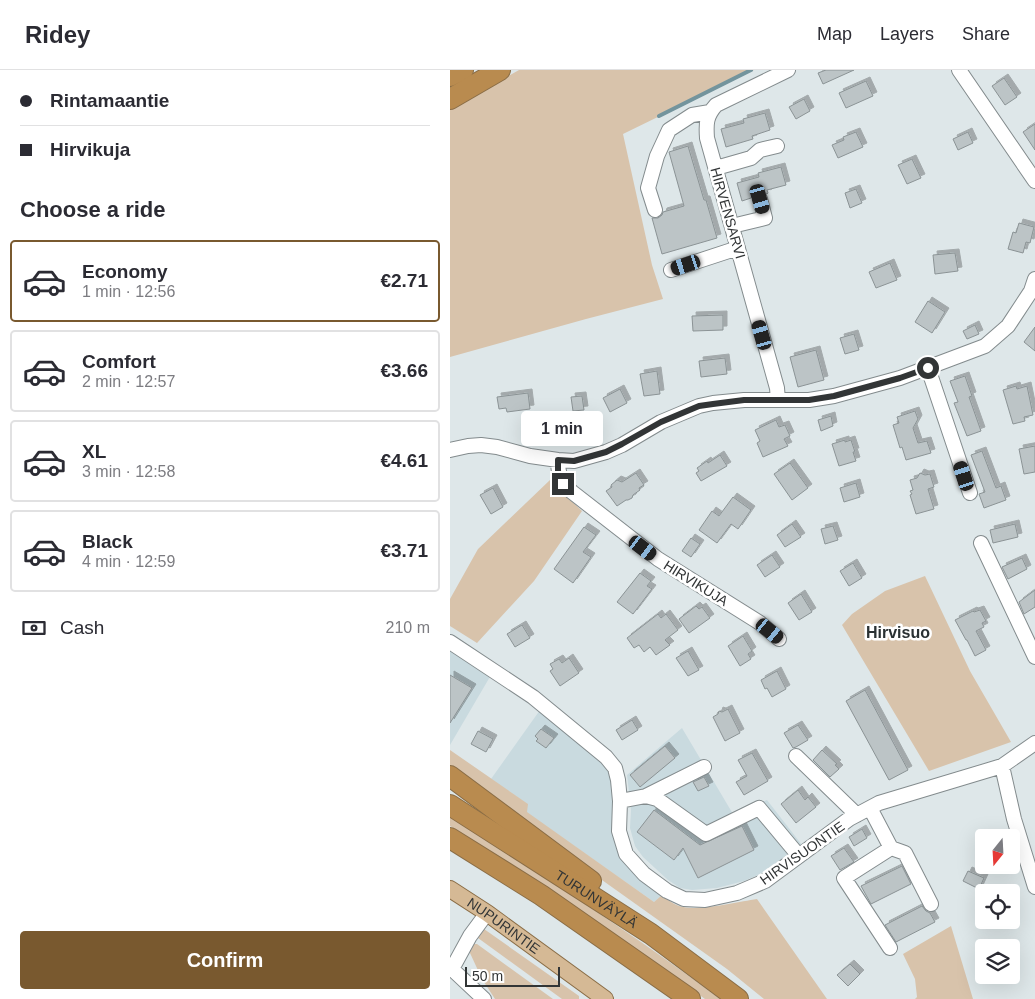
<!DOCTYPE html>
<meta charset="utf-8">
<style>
:root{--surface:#fff;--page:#f2f2f3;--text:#2b2b33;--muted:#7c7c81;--line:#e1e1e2;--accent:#79592f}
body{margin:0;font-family:Helvetica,sans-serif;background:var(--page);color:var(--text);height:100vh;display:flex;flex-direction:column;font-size:19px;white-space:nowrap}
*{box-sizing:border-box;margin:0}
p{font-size:16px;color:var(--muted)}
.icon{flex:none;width:28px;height:28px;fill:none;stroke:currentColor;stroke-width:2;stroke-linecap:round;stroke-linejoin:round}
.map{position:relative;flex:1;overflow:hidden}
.panel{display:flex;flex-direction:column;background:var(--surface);width:450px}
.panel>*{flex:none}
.guide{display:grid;align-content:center;height:110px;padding:0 20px;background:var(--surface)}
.needle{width:32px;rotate:198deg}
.fabs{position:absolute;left:525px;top:759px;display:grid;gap:10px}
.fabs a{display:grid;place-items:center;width:45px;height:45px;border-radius:5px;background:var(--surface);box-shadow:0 5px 20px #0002;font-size:25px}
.scale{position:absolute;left:15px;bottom:12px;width:95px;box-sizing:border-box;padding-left:5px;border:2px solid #323536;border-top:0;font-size:14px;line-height:18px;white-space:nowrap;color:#323536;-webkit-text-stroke:4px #fff;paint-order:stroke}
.end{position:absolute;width:22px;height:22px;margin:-11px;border:6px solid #323536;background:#fff;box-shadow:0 0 0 2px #fff}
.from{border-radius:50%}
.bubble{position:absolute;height:35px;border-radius:5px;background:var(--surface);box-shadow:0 5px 20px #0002;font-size:16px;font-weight:700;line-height:35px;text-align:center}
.car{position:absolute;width:15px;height:30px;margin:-15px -8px;border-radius:6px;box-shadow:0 0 4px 1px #0007;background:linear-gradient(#222 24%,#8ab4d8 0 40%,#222 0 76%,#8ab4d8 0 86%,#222 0)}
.guide b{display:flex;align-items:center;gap:18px;height:48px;font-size:19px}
.guide b+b{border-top:1px solid var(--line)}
.guide i{width:12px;height:12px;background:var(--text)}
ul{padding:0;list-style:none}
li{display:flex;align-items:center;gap:15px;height:82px;margin:0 10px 8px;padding:0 10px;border:2px solid var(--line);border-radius:5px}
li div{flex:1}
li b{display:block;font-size:19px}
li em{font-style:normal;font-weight:700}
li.current{border-color:var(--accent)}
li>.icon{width:45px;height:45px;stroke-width:1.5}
h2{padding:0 20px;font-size:22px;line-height:60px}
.pay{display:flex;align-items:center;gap:12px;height:55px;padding:0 20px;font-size:19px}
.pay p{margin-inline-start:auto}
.action{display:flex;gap:10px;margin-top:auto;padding:10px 20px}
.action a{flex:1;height:58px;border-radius:5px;background:var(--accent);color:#fff;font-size:20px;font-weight:700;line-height:58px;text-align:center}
header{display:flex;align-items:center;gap:30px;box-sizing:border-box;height:70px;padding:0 25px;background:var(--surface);border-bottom:1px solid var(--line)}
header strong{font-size:24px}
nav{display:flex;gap:28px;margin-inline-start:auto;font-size:18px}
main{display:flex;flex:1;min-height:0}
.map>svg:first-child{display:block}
</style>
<header>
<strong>Ridey</strong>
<nav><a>Map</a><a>Layers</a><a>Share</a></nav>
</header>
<main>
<section class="panel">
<div class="guide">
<b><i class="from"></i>Rintamaantie</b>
<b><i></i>Hirvikuja</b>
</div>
<h2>Choose a ride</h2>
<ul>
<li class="current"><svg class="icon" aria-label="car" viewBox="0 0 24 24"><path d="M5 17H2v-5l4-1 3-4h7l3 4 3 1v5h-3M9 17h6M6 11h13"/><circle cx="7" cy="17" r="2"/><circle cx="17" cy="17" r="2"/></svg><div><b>Economy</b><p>1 min · 12:56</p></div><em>€2.71</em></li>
<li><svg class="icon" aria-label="car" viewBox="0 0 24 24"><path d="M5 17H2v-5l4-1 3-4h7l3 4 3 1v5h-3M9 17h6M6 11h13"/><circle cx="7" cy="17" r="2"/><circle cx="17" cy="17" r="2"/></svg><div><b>Comfort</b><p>2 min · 12:57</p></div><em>€3.66</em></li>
<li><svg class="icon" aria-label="car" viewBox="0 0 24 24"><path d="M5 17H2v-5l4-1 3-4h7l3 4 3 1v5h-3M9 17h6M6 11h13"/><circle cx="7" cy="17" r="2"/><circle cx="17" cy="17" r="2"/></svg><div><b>XL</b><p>3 min · 12:58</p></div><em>€4.61</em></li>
<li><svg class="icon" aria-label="car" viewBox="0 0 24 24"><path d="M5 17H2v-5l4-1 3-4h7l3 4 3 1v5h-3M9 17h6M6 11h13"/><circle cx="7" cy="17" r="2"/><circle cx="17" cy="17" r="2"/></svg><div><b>Black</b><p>4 min · 12:59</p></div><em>€3.71</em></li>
</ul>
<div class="pay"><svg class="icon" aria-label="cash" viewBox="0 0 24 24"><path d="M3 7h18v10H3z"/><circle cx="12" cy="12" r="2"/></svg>Cash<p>210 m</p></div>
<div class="action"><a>Confirm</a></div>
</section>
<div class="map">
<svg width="585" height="929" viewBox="0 0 585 929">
<defs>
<filter id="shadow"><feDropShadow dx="4" dy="-4" stdDeviation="0" flood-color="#0004"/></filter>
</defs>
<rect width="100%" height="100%" fill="#dee7e9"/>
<path fill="#c9dadf" d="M0,579L41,605L0,675Z
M90,640L155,694L161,704L162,715L164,765L212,825L204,832L76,742L77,734L41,709Z
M232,658L283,744L317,730L352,775L315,802L294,811L267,818L242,820L230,818L218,810L193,787L185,776L180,758L181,740L177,705Z"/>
<path fill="#d8c3ab" d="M69,0H304L173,64L202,195L213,229L136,249L0,287V39Z
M100,410L132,441L84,511L27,573L0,556V529L28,479Z
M475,506L520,601L561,672L479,701L392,555L402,544L435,521Z
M0,680L78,734L77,742L204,832L212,825C217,829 223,834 229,836C247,842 287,832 307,829L377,929H314L277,899L107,778L0,697Z
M0,746C92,805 183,864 270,929H255C172,868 87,810 0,756Z
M501,856L523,929H465L467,927L465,909L453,884Z
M32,858L34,859L129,926V929H112L28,868L27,865Z
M24,874H27L103,929H45L32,909L20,883V880Z"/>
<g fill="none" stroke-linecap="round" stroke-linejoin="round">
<path stroke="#73949d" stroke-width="4" d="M209,46L301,0"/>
</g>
<path fill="#bcc4c6" stroke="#8b9395" filter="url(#shadow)" d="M376,0H404L373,14L368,3Z
M554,8L567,27L555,35L542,16Z
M416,11L423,26L396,38L389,23Z
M354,29L360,41L346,49L339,37Z
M315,43L320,60L302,66L303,69L276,77L271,59L294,53L293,49Z
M585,54V80L573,62Z
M406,62L413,77L388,88L382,75L394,70L393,67Z
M518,62L523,73L508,80L503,69Z
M238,76L254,130H256L267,168L212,184L202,148H208L212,145L213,142L234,136L219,82Z
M462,89L471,108L457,114L448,95Z
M331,97L336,115L317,120L318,123L317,124L313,121H307L304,123L301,128L292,131L287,113L309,107L308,103Z
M406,119L412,133L400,138L395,123Z
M569,153L584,157L580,173L576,172L573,183L558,179L563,162L566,163Z
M505,183L508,201L485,204L483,185Z
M440,193L447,210L426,218L419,202Z
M478,231L495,242L482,263L465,252Z
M273,245V260L243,261L242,246Z
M525,255L529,264L517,269L513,261Z
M585,257V281L574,272Z
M404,264L409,280L395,284L390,268Z
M366,280L374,310L348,317L340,287Z
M275,288L277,304L251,307L249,291Z
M207,301L210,324L194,326L190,304Z
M515,306L522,326L519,327L531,361L517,366L504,333L508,332L500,311Z
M566,316L567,319L577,316L583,345L574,347L575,351L563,354L553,320Z
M170,319L177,333L160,342L153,328Z
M78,323L80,339L57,342L56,338L49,339L47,327Z
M132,326L134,340L123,341L121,327Z
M465,341L468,349L463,358L468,373L477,371L481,383L456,390L452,377L450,378L443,355L449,353L447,347Z
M381,346L383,356L371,361L368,350Z
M326,350L329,357L335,355L340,366L334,369L338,376L313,387L307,373L310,371L305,360Z
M395,370V372L401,370L405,382H403L406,391L389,396L382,374Z
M585,376V402L574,404L569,379Z
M532,381L546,418L551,416L556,430L534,438L529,424L535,422L521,385Z
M270,385L277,396L251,411L246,403L249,401L247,398L257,391L258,393Z
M340,393L358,418L342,430L324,404Z
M186,403L194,415L189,418L190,420L183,425L182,428L178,430H176L167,436L156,421L162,417L161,415L167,410L172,412Z
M470,403L475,405L480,404L484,417L478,419L484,439L466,444L460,425L462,424L460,421L463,420L460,410L467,408Z
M406,413L410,427L394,432L390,418Z
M43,418L53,437L41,444L30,425Z
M283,427L301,440L288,459L281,454L267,473L249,460L262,441L269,446Z
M342,454L351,467L335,477L327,465Z
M565,454L568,467L543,473L540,460Z
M383,456L388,470L375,474L371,459Z
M134,457L146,465L133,482L141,487L123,513L104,499Z
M241,468L250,474L241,487L232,481Z
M322,485L330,497L315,507L307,495Z
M572,488L577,499L558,509L552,497Z
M403,493L412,508L399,516L390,501Z
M190,503L201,511L197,516L202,519L183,544L167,532Z
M585,520V537L574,544L569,532Z
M351,524L362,542L349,550L338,533Z
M246,536L249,539L252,537L260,548L239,563L229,549Z
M530,540L536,551L532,553L534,557L526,561L536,580L525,586L517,570H516L505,550L523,541L524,542Z
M208,544L211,548L216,544L228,560L215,570L220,575L206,585L200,577L194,582L189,575L184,578L177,568Z
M72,555L80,568L65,577L57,564Z
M293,566L302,581L298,584L301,589L290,596L278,576Z
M238,581L249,600L238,606L226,588Z
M119,588L129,603L110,616L100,601L103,599L100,594L109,589L112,593Z
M327,601L336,619L322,627L317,618L315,619L311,610Z
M0,605L22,618L0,653Z
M415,620L458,700L439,710L396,631Z
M278,639L290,663L275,671L263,647L268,644L269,641L272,642Z
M182,650L188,660L172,670L166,660Z
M348,655L358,670L346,677L343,678L334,663Z
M91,659L104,668L96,678L86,671L88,669L85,666Z
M28,661L43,669L36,682L21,674Z
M215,676L225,688L190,717L180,705Z
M372,680L387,694L385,695L389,699L380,707L363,690Z
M302,683L318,711L294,725L286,712L297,706L288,690Z
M254,707L259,716L248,721L243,712Z
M348,720L355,730L358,727L366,737L346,753L331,734Z
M204,740L250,775L292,756L304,780L248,808L233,778L224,790L187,762Z
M412,759L417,768L404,776L399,767Z
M394,778L404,792L390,800L381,786Z
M452,796L461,814L421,834L411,816Z
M518,801L534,808L529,819L513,811Z
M472,836L476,841L480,843L485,852L446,872L435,855Z
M400,894L410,904L398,916L387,905Z"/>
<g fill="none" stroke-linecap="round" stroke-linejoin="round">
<g stroke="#838b8d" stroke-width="16">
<path id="minor" d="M509,0L585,111
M266,98L301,88L310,80L327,76
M205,140L198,118L207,86L219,60L242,45L260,42
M282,156L315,148L310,129
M221,200L288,178
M478,298L520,423
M328,330L327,318L257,68C256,54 256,46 266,35L338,0
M0,380L18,376L31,375L47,377L80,386L108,390L124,391L156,382L172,375L211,352L249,336L263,333L294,330H359L384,326L450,308L535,276L558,256L581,221L585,209
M108,390C108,405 111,412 122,422L208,489L310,553L329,569
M531,473L585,587
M0,572L83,627L156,687L165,698L168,710L170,731L169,761L176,784L194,804L217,821L234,829L255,830L287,823L315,811L399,749L429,733L552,696L585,673
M346,686L407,745
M552,696L564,749L585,817
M196,726L207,729L256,764L309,738L349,786
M170,731L196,726L254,697
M420,738L441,778L455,783L481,834
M440,878L394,808L441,778
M2,899L34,929
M0,900L2,899L20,866L37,843"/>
</g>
<g stroke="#8a6d46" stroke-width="18">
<g id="major">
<path id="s1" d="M0,819L37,843L155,929"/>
</g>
</g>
<g stroke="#8a6d46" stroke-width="22">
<g id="highway">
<path d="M0,6L13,0"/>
<path d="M0,29L50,0"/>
<path d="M0,706L141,811"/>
<path id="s2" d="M0,735L201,864L288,929"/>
<path d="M0,768L91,825L240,929"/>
</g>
</g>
<use href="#minor" stroke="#fff" stroke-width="14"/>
<use href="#major" stroke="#d5b995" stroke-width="16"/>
<use href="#highway" stroke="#b98b4f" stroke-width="20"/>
</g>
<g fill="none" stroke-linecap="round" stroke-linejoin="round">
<path stroke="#323536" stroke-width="6" d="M113,414L108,401V390L124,391L156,382L172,374L211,352L249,336L263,334L294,330H359L384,326L450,308L478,298"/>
</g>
<g text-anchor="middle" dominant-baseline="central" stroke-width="5" stroke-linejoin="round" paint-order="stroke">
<g font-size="14" fill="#323536" stroke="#fff">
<text transform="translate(278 143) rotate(74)">HIRVENSARVI</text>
<text transform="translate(246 513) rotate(32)">HIRVIKUJA</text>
<text transform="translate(352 783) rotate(-35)">HIRVISUONTIE</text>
<text stroke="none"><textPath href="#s2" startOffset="174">TURUNVÄYLÄ</textPath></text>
<text stroke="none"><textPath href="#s1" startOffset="65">NUPURINTIE</textPath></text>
</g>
<g font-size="16" font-weight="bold" fill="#2a3133" stroke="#fff">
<text x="448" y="562">Hirvisuo</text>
</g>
</g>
</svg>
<div class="fabs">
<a><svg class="needle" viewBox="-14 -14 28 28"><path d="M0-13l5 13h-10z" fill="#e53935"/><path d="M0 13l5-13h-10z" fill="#7c7c81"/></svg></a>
<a><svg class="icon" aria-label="locate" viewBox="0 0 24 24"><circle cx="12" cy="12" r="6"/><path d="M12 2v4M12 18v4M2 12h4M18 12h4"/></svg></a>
<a><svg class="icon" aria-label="layers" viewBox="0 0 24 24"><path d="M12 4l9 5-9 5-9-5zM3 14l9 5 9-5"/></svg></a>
</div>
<div class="scale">50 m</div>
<i class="end from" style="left:478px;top:298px"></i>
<i class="end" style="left:113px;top:414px"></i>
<div class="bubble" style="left:71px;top:341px;width:82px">1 min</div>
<i class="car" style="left:310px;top:129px;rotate:164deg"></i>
<i class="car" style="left:236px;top:195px;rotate:252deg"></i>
<i class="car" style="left:312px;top:265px;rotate:344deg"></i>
<i class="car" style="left:514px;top:406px;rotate:342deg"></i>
<i class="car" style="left:193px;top:478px;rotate:127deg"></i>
<i class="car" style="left:320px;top:561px;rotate:129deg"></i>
</div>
</main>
